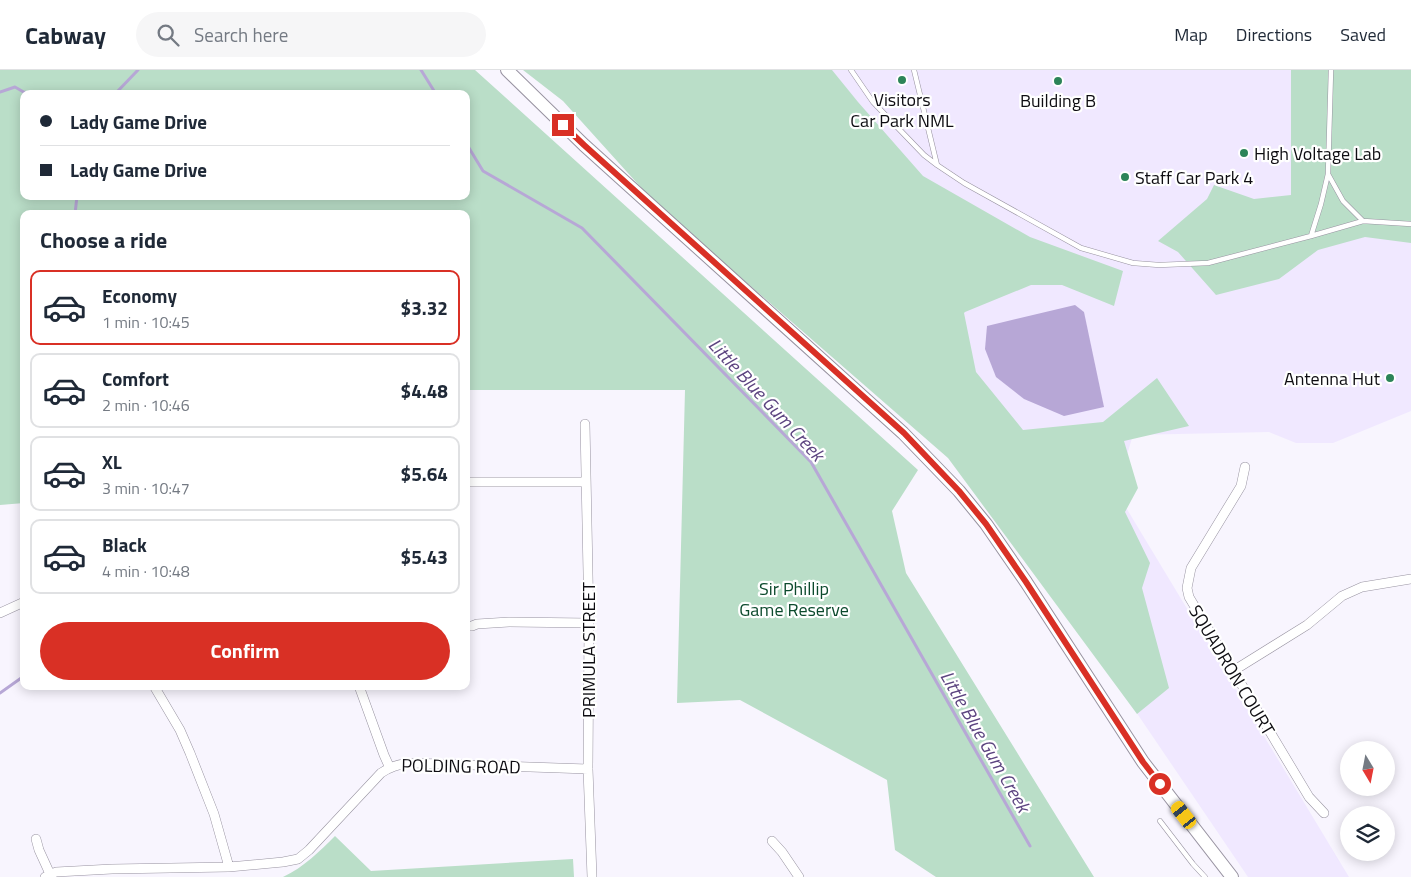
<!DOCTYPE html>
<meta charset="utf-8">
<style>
:root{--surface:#fff;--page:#f6f6f7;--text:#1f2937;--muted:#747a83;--line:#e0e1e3;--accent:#d93025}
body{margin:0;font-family:"Titillium Web",sans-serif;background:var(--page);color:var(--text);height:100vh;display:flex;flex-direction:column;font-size:19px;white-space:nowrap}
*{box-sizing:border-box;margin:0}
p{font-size:16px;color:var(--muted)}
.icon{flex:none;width:28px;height:28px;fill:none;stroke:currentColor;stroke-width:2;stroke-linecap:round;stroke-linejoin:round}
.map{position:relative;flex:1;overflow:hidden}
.sheet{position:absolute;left:20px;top:140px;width:450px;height:480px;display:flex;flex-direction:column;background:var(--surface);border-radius:10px;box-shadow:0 2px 12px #0003}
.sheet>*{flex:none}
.hud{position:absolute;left:20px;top:20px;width:450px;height:110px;border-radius:10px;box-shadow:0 2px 12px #0003;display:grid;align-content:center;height:110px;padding:0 20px;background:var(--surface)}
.needle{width:32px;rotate:170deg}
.controls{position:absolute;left:1340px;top:671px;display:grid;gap:10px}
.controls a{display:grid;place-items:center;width:55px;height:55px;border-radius:50%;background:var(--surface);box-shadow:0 2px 12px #0003;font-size:25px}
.end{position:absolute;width:22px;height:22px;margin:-11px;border:6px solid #d93025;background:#fff;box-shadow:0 0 0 2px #fff}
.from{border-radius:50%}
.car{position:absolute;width:15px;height:30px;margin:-15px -8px;border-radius:6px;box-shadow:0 0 4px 1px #0007;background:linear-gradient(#f5c518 24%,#345 0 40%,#f5c518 0 76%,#345 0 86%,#f5c518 0)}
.hud b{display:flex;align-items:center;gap:18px;height:48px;font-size:19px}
.hud b+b{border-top:1px solid var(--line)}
.hud i{width:12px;height:12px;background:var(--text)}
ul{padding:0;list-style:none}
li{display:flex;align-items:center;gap:15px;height:75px;margin:0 10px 8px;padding:0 10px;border:2px solid var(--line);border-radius:10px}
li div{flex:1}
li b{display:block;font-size:19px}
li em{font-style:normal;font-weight:700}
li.selected{border-color:var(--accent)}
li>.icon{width:45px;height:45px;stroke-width:1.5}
h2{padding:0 20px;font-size:22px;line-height:60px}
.cta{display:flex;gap:10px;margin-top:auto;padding:10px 20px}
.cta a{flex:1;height:58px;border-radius:30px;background:var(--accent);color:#fff;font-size:20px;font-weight:700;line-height:58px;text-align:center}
header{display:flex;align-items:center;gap:30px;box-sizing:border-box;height:70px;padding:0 25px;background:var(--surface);border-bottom:1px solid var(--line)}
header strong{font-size:24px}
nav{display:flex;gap:28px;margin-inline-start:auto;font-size:18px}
.search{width:350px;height:45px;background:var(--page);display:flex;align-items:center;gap:12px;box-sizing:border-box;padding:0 18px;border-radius:28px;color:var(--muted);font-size:19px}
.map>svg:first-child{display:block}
</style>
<header>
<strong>Cabway</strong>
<div class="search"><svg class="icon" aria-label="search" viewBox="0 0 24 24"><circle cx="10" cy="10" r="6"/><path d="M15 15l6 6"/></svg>Search here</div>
<nav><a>Map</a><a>Directions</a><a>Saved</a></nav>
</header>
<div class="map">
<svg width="1411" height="807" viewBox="0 0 1411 807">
<rect width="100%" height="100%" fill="#f8f5fe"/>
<path fill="#f0e8ff" d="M711,0H1411V341L1333,373H1296L1269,362L1133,365L1116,421L1349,807H1248L1113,608Z"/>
<path fill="#badec8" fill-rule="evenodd" d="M0,0H475L918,400L892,441L906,503L1094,807H936L895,780L887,710L740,630L677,633L685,320H466V144H24V433L0,435ZM24,24H466V126H24Z
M523,0H832L858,32L923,106L1030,167L1123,201L1114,236L1062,215H1031L965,242L964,243L976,302L1023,360L1103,352L1157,308L1189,356L1124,371L1138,418L1125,442L1150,493L1142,518L1169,618L1137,644L948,388L654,132L563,31Z
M1291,0H1411V173L1365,167L1318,180L1279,209L1216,225L1178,182L1158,171L1207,129L1214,115L1254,129L1291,125Z
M335,766L371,801L573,789L574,807H283C304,797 319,782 335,766Z"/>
<path fill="#b7a7d6" d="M1075,235L1084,242L1104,337L1064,346L1024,329L996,307L985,279L987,256Z"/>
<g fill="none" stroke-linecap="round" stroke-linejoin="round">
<path stroke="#b7a7d6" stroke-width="3" d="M421,0L436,24
M0,22L15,17L27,24
M115,24L138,0
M466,73L483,101L582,158L811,392L1030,776
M75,144L77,126
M0,623L24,606"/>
<g stroke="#9893a1" stroke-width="5.5">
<path id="service" d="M851,0L873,32L924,85L937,95L964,113L1081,178L1133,193L1159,195L1208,193L1311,166L1321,134L1328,104L1331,0
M914,0L937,95
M1328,104L1343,131L1363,151L1411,154
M1311,166L1363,151
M1160,751L1193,794L1205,807"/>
</g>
<g stroke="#9893a1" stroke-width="10">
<path id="minor" d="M585,354L589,553L588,699L592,807
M1245,397L1241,416L1191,498L1187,518L1189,527L1309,727L1324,743
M466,412H586
M0,543L24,532
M472,556L477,554L509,552L589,553
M1233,601L1307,555L1342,526L1362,517L1411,509
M154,616L180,660L190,683L214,744L229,797
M359,616L384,685L389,696
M36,769L39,780L50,804
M772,771L782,782L799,807
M45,807L56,802L112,799L229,797L283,792L298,789L309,780L381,703C391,696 399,694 410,693L588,699"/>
</g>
<g stroke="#9893a1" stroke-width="14">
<path id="secondary" d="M507,0L584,75L903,363L959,421L986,454L1026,512L1143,692L1232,807"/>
</g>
<use href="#service" stroke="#fff" stroke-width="4.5"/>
<use href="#minor" stroke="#fff" stroke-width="9"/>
<use href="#secondary" stroke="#fff" stroke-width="12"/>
</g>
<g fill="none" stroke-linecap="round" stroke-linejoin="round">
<path stroke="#d93025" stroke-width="6" d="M563,55L584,75L904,363L959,421L986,454L1026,512L1143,692L1160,714"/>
</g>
<g fill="#2c8458" stroke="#fff" stroke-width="2">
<circle cx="902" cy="10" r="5"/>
<circle cx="1058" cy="11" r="5"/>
<circle cx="1244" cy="83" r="5"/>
<circle cx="1125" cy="107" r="5"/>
<circle cx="1390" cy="308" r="5"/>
</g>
<g text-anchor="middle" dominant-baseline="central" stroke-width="4.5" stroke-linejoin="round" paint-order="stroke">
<g font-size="18" fill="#0e0d12" stroke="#fff">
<text x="902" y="29">Visitors<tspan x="902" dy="21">Car Park NML</tspan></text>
<text x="1058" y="30">Building B</text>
<text x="1254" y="83" text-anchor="start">High Voltage Lab</text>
<text x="1135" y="107" text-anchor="start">Staff Car Park 4</text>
<text x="1380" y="308" text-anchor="end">Antenna Hut</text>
</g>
<g font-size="18" fill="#0c4a2d" stroke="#fff">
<text x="794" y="518">Sir Phillip<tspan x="794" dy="21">Game Reserve</tspan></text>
</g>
<g font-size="18" fill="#0e0d12" stroke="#fff">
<text transform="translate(588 580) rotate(-90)">PRIMULA STREET</text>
<text transform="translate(1232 600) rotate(59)">SQUADRON COURT</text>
<text transform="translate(461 696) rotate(1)">POLDING ROAD</text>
</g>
<g font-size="19" font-style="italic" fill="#5c4480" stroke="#fff">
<text transform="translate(767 329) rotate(47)">Little Blue Gum Creek</text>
<text transform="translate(986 671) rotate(60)">Little Blue Gum Creek</text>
</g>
</g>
</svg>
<div class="controls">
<a><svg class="needle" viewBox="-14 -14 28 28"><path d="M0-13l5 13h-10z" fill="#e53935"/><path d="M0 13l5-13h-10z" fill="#747a83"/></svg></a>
<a><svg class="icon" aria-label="layers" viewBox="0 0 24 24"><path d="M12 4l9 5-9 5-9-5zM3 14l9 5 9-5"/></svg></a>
</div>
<i class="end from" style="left:1160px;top:714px"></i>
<i class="end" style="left:563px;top:55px"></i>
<i class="car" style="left:1184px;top:745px;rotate:322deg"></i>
<div class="hud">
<b><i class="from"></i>Lady Game Drive</b>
<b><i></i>Lady Game Drive</b>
</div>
<section class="sheet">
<h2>Choose a ride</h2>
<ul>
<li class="selected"><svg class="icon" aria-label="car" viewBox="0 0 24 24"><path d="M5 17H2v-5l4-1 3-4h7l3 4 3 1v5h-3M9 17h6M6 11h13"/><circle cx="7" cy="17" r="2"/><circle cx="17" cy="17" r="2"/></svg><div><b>Economy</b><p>1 min · 10:45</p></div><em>$3.32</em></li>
<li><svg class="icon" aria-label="car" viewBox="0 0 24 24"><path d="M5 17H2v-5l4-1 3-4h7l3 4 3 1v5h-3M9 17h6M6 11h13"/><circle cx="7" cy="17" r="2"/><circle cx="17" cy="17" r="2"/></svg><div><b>Comfort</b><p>2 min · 10:46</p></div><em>$4.48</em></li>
<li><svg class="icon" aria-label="car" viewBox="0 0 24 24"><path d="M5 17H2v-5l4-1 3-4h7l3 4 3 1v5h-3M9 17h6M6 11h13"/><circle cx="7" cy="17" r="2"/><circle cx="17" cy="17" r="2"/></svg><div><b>XL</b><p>3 min · 10:47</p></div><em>$5.64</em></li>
<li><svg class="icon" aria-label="car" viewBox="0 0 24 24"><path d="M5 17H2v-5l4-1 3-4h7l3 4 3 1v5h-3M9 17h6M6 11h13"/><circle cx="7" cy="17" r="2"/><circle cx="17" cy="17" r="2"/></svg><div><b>Black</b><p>4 min · 10:48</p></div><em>$5.43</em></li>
</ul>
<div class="cta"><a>Confirm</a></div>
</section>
</div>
